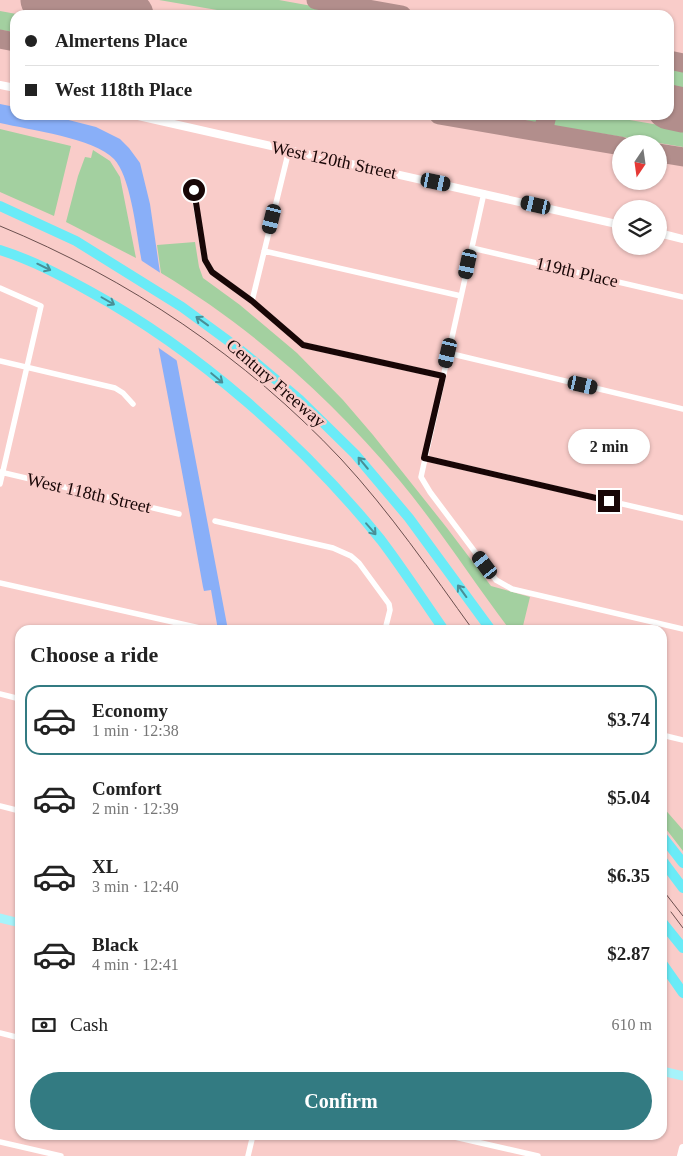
<!DOCTYPE html>
<meta charset="utf-8">
<style>
:root{--surface:#fff;--page:#f6f6f6;--text:#222;--muted:#767676;--line:#e0e0e0;--accent:#337b82}
body{margin:0;font-family:"Times New Roman",serif;background:var(--page);color:var(--text);height:100vh;display:flex;flex-direction:column;font-size:19px;white-space:nowrap}
*{box-sizing:border-box;margin:0}
p{font-size:16px;color:var(--muted)}
.icon{flex:none;width:28px;height:28px;fill:none;stroke:currentColor;stroke-width:2;stroke-linecap:round;stroke-linejoin:round}
.map{position:relative;flex:1;overflow:hidden}
.drawer{position:absolute;left:15px;top:625px;width:652px;height:515px;display:flex;flex-direction:column;background:var(--surface);border-radius:15px;box-shadow:0 1px 4px #0004}
.drawer>*{flex:none}
.top-card{position:absolute;left:10px;top:10px;width:664px;height:110px;border-radius:15px;box-shadow:0 1px 4px #0004;display:grid;align-content:center;height:110px;padding:0 15px;background:var(--surface)}
.needle{width:32px;rotate:193deg}
.controls{position:absolute;left:612px;top:135px;display:grid;gap:10px}
.controls a{display:grid;place-items:center;width:55px;height:55px;border-radius:50%;background:var(--surface);box-shadow:0 1px 4px #0004;font-size:25px}
.end{position:absolute;width:22px;height:22px;margin:-11px;border:6px solid #180606;background:#fff;box-shadow:0 0 0 2px #fff}
.from{border-radius:50%}
.bubble{position:absolute;height:35px;border-radius:18px;background:var(--surface);box-shadow:0 1px 4px #0004;font-size:16px;font-weight:700;line-height:35px;text-align:center}
.car{position:absolute;width:15px;height:30px;margin:-15px -8px;border-radius:6px;box-shadow:0 0 4px 1px #0007;background:linear-gradient(#222 24%,#8ab4d8 0 40%,#222 0 76%,#8ab4d8 0 86%,#222 0)}
.top-card b{display:flex;align-items:center;gap:18px;height:48px;font-size:19px}
.top-card b+b{border-top:1px solid var(--line)}
.top-card i{width:12px;height:12px;background:var(--text)}
ul{padding:0;list-style:none}
li{display:flex;align-items:center;gap:15px;height:70px;margin:0 10px 8px;padding:0 5px;border:2px solid transparent;border-radius:15px}
li div{flex:1}
li b{display:block;font-size:19px}
li em{font-style:normal;font-weight:700}
li.current{border-color:var(--accent)}
li>.icon{width:45px;height:45px;stroke-width:1.5}
h2{padding:0 15px;font-size:22px;line-height:60px}
.pay{display:flex;align-items:center;gap:12px;height:55px;padding:0 15px;font-size:19px}
.pay p{margin-inline-start:auto}
.action{display:flex;gap:10px;margin-top:auto;padding:10px 15px}
.action a{flex:1;height:58px;border-radius:30px;background:var(--accent);color:#fff;font-size:20px;font-weight:700;line-height:58px;text-align:center}
.map>svg:first-child{display:block}
</style>
<div class="map">
<svg width="683" height="1156" viewBox="0 0 683 1156">
<rect width="100%" height="100%" fill="#f9ccc9"/>
<path fill="#a3d0a0" d="M159,0H279L323,8L327,11L328,15H246Z
M0,11L22,15H15V32L0,30Z
M669,67L683,69V90L669,88Z
M495,115H541L538,122L534,124L529,123V121Z
M553,115H600L683,129V147L562,127L561,129L555,127L552,124Z
M0,129L71,146L54,216L0,192Z
M93,150L110,161L120,177L136,258L66,222L78,176L85,157L91,158Z
M195,242L199,267L203,278L240,305L297,353L343,400L373,435L447,528L491,586L530,597L522,630H510C473,581 439,528 400,481C332,399 252,328 161,273L157,245Z
M662,806L683,830V851L663,825Z"/>
<path fill="#89aff8" d="M0,104L15,107V115H49L96,127L120,139L129,148L140,163L150,204L160,273L228,630H218L211,590L204,591L203,587C184,481 164,374 143,268C137,240 132,178 114,159C94,138 30,130 0,123Z"/>
<path fill="#f9ccc9" d="M139,259L162,274L179,362L156,346Z"/>
<g fill="none" stroke-linecap="round" stroke-linejoin="round">
<path stroke="#b28e8c" stroke-width="19" d="M316,0L402,15
M41,15C44,6 51,2 60,3
M0,39L15,42
M669,60L683,63
M439,115L621,146
M534,131C545,131 545,124 547,115
M659,153L683,157"/>
<path stroke="#b28e8c" stroke-width="45" d="M43,0L131,15
M669,107L683,110"/>
<path stroke="#fff" stroke-width="5.5" d="M195,185L194,195L205,260L212,272L252,301L303,345L443,376
M484,193L421,477L430,492L496,580L512,589L683,629
M472,248L683,297
M264,251L461,296
M0,288L41,306L0,484
M252,301L289,150
M448,353L683,409
M0,361L115,388L123,393L133,404
M424,458L683,518
M0,472L179,514
M215,521L333,548L351,556L359,563L389,604L390,610L385,630
M0,583L204,629
M0,694L20,699
M662,735L683,740
M0,806L20,811
M0,1033L20,1038
M446,1135L538,1156
M0,1142L61,1156
M248,1156L253,1135"/>
<path stroke="#fff" stroke-width="8" d="M0,85L15,88
M134,115L621,225
M659,233L683,239
M681,1156L683,1148"/>
<path stroke="#a6f3fa" stroke-width="9" d="M0,918L20,923
M662,1071L683,1076"/>
<path stroke="#6aebf7" stroke-width="10" d="M0,206L76,241L182,307L238,348L299,399L355,454L409,518L491,630
M0,250C32,260 60,275 89,291C197,350 304,444 381,540C403,569 423,600 444,630
M662,836L683,863
M662,860L683,888
M662,922L683,948
M662,963L683,993"/>
<path stroke="#6b4f4e" stroke-width="1" d="M0,226C129,279 245,357 341,459C390,512 431,572 473,630
M662,889L683,916
M671,912L683,928"/>
</g>
<defs><path id="oneway-shaft" d="M-6 0H5M1.5-3L5.5 0L1.5 3" fill="none" stroke-width="1.6" stroke-linecap="round" stroke-linejoin="round" transform="scale(1.25)"/></defs>
<g stroke="#498f97">
<use href="#oneway-shaft" transform="translate(44 267) rotate(26)"/>
<use href="#oneway-shaft" transform="translate(108 301) rotate(30)"/>
<use href="#oneway-shaft" transform="translate(202 321) rotate(-144)"/>
<use href="#oneway-shaft" transform="translate(217 378) rotate(40)"/>
<use href="#oneway-shaft" transform="translate(363 463) rotate(-130)"/>
<use href="#oneway-shaft" transform="translate(371 529) rotate(49)"/>
<use href="#oneway-shaft" transform="translate(462 591) rotate(-126)"/>
</g>
<g fill="none" stroke-linecap="round" stroke-linejoin="round">
<path stroke="#180606" stroke-width="6" d="M194,190L205,260L212,272L252,301L303,345L443,376L424,458L609,501"/>
</g>
<g text-anchor="middle" dominant-baseline="central" stroke-width="5" stroke-linejoin="round" paint-order="stroke">
<g font-size="18" fill="#180606" stroke="#f9ccc9">
<text transform="translate(334 160) rotate(12)">West 120th Street</text>
<text transform="translate(577 272) rotate(13)">119th Place</text>
<text transform="translate(276 383) rotate(41)">Century Freeway</text>
<text transform="translate(89 493) rotate(13)">West 118th Street</text>
</g>
</g>
</svg>
<div class="controls">
<a><svg class="needle" viewBox="-14 -14 28 28"><path d="M0-13l5 13h-10z" fill="#e53935"/><path d="M0 13l5-13h-10z" fill="#767676"/></svg></a>
<a><svg class="icon" aria-label="layers" viewBox="0 0 24 24"><path d="M12 4l9 5-9 5-9-5zM3 14l9 5 9-5"/></svg></a>
</div>
<i class="end from" style="left:194px;top:190px"></i>
<i class="end" style="left:609px;top:501px"></i>
<div class="bubble" style="left:568px;top:429px;width:82px">2 min</div>
<i class="car" style="left:436px;top:182px;rotate:102deg"></i>
<i class="car" style="left:536px;top:205px;rotate:283deg"></i>
<i class="car" style="left:272px;top:219px;rotate:194deg"></i>
<i class="car" style="left:468px;top:264px;rotate:192deg"></i>
<i class="car" style="left:448px;top:353px;rotate:193deg"></i>
<i class="car" style="left:583px;top:385px;rotate:103deg"></i>
<i class="car" style="left:485px;top:565px;rotate:323deg"></i>
<div class="top-card">
<b><i class="from"></i>Almertens Place</b>
<b><i></i>West 118th Place</b>
</div>
<section class="drawer">
<h2>Choose a ride</h2>
<ul>
<li class="current"><svg class="icon" aria-label="car" viewBox="0 0 24 24"><path d="M5 17H2v-5l4-1 3-4h7l3 4 3 1v5h-3M9 17h6M6 11h13"/><circle cx="7" cy="17" r="2"/><circle cx="17" cy="17" r="2"/></svg><div><b>Economy</b><p>1 min · 12:38</p></div><em>$3.74</em></li>
<li><svg class="icon" aria-label="car" viewBox="0 0 24 24"><path d="M5 17H2v-5l4-1 3-4h7l3 4 3 1v5h-3M9 17h6M6 11h13"/><circle cx="7" cy="17" r="2"/><circle cx="17" cy="17" r="2"/></svg><div><b>Comfort</b><p>2 min · 12:39</p></div><em>$5.04</em></li>
<li><svg class="icon" aria-label="car" viewBox="0 0 24 24"><path d="M5 17H2v-5l4-1 3-4h7l3 4 3 1v5h-3M9 17h6M6 11h13"/><circle cx="7" cy="17" r="2"/><circle cx="17" cy="17" r="2"/></svg><div><b>XL</b><p>3 min · 12:40</p></div><em>$6.35</em></li>
<li><svg class="icon" aria-label="car" viewBox="0 0 24 24"><path d="M5 17H2v-5l4-1 3-4h7l3 4 3 1v5h-3M9 17h6M6 11h13"/><circle cx="7" cy="17" r="2"/><circle cx="17" cy="17" r="2"/></svg><div><b>Black</b><p>4 min · 12:41</p></div><em>$2.87</em></li>
</ul>
<div class="pay"><svg class="icon" aria-label="cash" viewBox="0 0 24 24"><path d="M3 7h18v10H3z"/><circle cx="12" cy="12" r="2"/></svg>Cash<p>610 m</p></div>
<div class="action"><a>Confirm</a></div>
</section>
</div>
